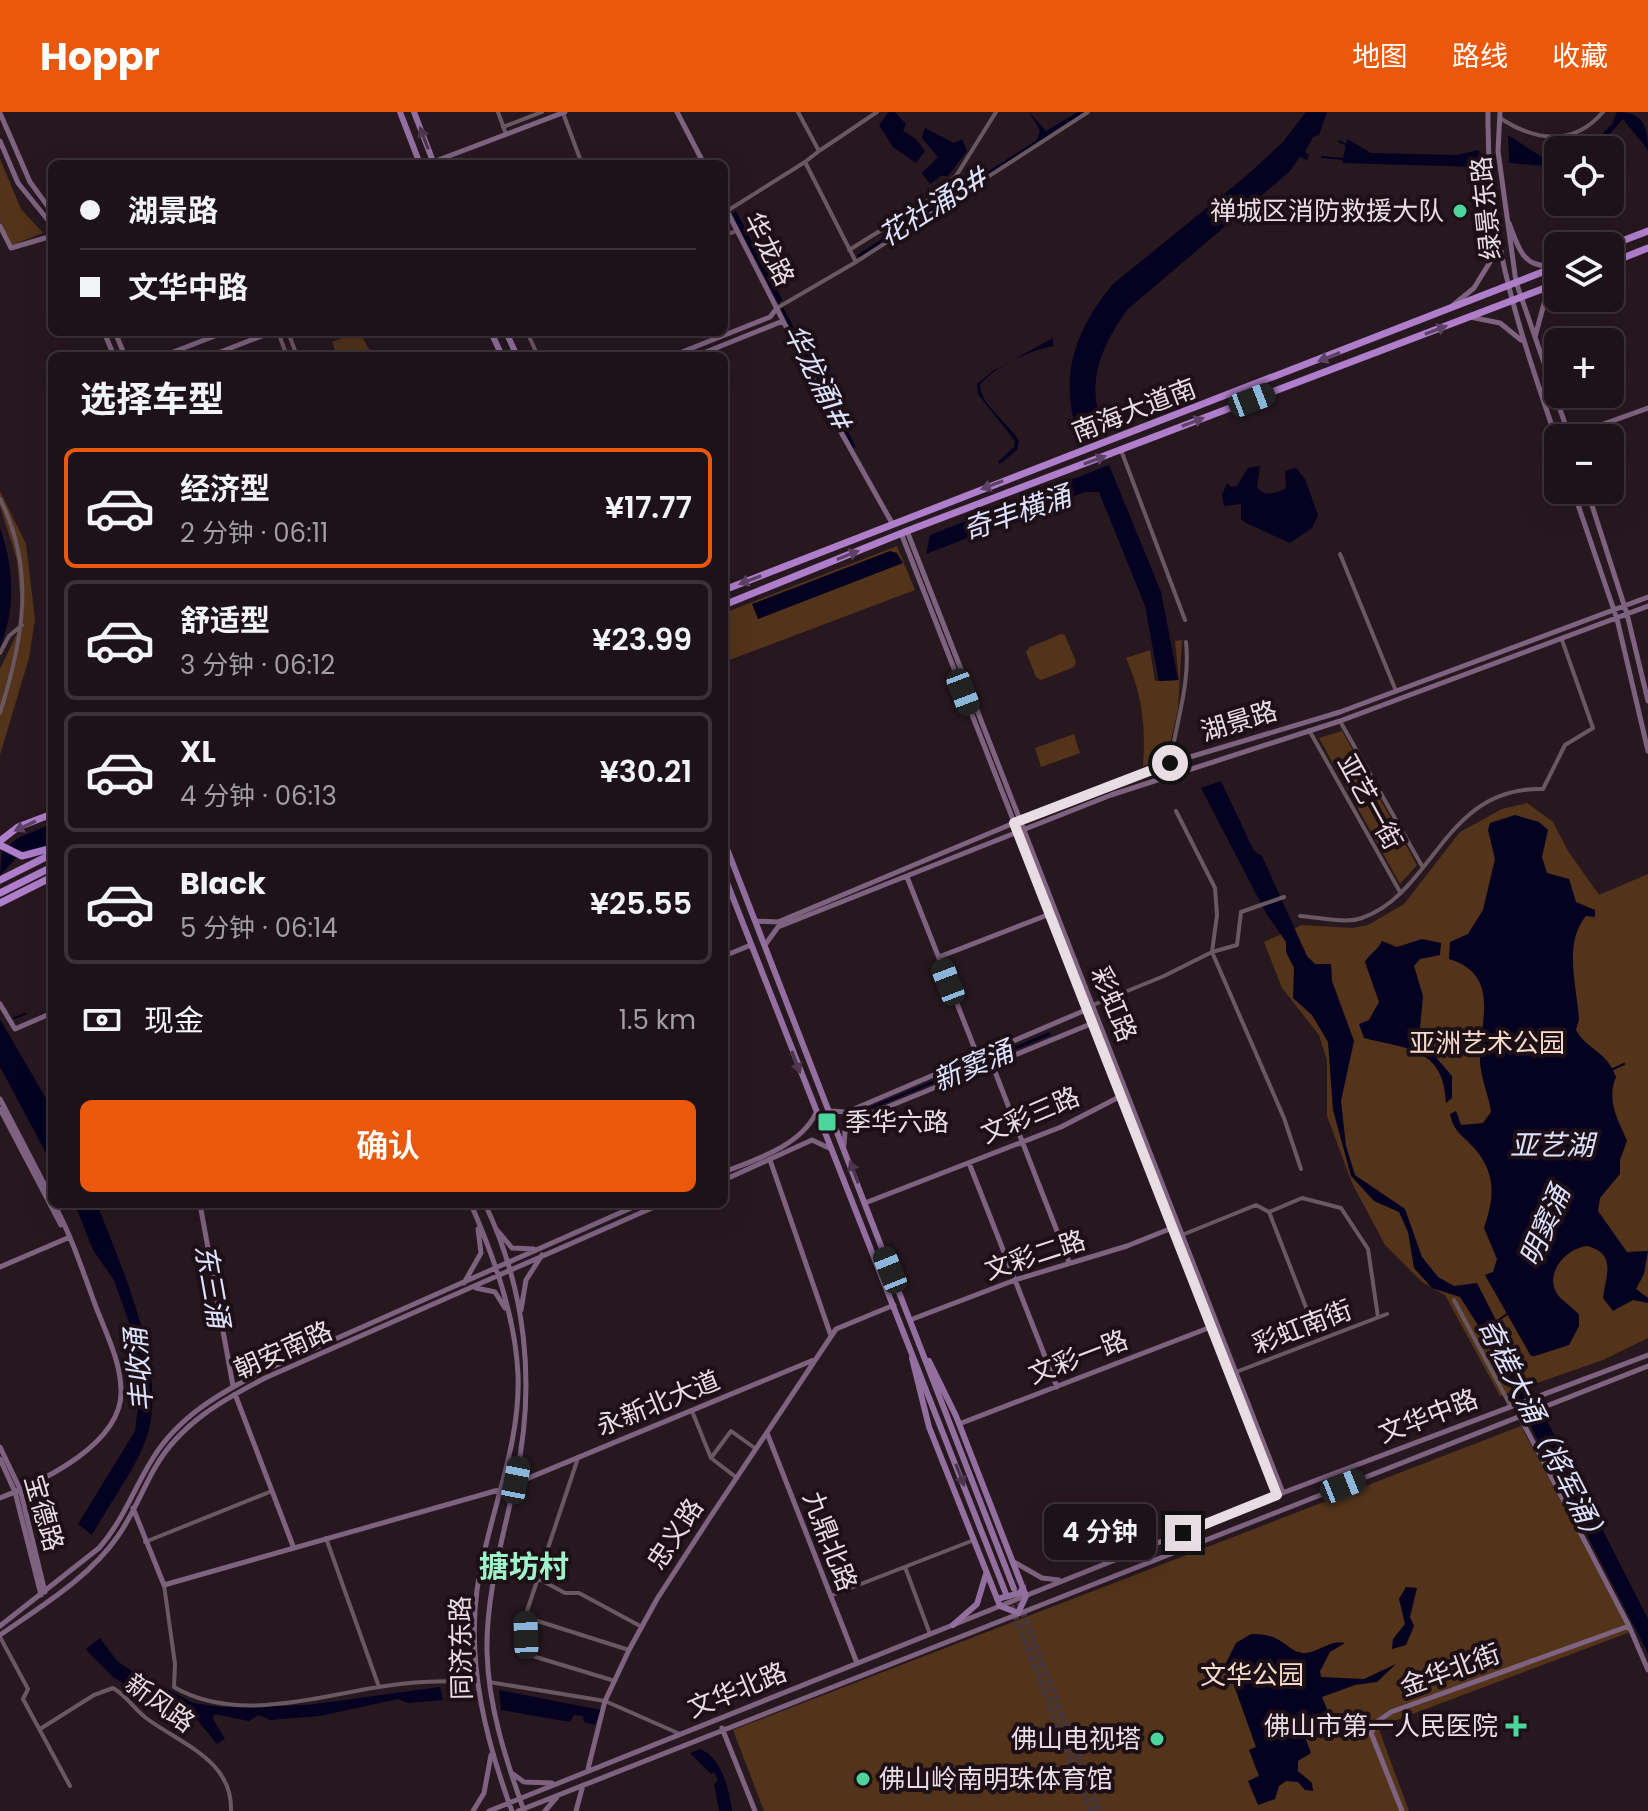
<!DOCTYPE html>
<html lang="zh">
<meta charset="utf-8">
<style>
:root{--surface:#1d1218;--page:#251b21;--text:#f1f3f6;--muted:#a09ea2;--line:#3b3237;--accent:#ea580c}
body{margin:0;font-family:Poppins,"Noto Sans SC",sans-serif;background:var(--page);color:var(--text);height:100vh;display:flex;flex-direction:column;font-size:30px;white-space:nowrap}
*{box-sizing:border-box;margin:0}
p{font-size:26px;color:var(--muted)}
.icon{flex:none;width:44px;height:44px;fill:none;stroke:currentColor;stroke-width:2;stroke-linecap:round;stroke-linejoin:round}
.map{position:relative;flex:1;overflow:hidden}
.sheet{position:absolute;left:48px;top:240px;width:680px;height:856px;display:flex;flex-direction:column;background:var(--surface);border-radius:12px;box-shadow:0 8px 32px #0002,0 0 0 2px var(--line)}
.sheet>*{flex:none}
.hud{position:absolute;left:48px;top:48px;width:680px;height:176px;border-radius:12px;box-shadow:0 8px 32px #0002,0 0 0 2px var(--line);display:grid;align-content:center;height:176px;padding:0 32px;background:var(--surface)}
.tools{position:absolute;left:1544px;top:24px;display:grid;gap:16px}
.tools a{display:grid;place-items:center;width:80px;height:80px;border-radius:12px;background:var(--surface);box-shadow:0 8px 32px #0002,0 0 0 2px var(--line);font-size:40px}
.end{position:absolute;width:36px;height:36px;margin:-18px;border:10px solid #e8dde2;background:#111;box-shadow:0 0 0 4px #111}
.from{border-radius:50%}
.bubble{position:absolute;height:56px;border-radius:12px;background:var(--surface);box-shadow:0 8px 32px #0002,0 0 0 2px var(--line);font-size:26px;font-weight:600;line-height:56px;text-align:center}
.car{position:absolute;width:24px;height:48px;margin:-24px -12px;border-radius:10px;box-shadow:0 0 6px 2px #0007;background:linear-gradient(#222 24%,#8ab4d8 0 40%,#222 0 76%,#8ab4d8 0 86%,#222 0)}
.hud b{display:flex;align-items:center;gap:28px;height:76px;font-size:30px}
.hud b+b{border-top:2px solid var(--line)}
.hud i{width:20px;height:20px;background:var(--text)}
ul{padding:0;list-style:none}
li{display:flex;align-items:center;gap:24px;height:120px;margin:0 16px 12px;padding:0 16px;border:4px solid var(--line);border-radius:12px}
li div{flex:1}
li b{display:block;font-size:30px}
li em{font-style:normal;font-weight:600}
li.active{border-color:var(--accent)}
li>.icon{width:72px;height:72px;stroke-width:1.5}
h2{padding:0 32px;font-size:36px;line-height:96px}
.pay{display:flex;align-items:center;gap:20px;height:88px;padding:0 32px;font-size:30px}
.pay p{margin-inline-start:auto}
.primary-button{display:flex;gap:16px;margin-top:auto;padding:16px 32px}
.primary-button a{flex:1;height:92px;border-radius:12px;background:var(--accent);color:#fff;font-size:32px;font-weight:600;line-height:92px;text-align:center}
header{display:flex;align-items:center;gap:48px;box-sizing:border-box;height:112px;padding:0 40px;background:var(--accent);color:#fff}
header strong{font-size:38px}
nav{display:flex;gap:44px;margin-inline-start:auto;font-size:28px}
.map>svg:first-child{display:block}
</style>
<header>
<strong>Hoppr</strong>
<nav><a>地图</a><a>路线</a><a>收藏</a></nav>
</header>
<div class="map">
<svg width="1648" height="1699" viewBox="0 0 1648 1699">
<rect width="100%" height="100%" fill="#271820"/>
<path fill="#53331a" d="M0,47L21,97L43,121L12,133L0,109Z
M359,220L373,244H337L332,230Z
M0,379L26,432L35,507L29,546L0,643V557L19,517L21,496L17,448L0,394Z
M897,434L915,478L724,550V501Z
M1061,522L1065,523L1076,550L1074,555L1041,568L1036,565L1026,540L1030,535Z
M1182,528L1178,597L1167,646L1143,654C1146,614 1142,582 1126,546L1150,538L1155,569L1179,568L1175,529Z
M1342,619L1417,753L1400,772L1319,626Z
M1074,622L1080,641L1041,655L1035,636Z
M1527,691L1553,710L1568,739L1599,783L1648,762V1226L1603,1248L1500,1284L1445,1183L1422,1170L1385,1133L1352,1071L1327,1004V948L1319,923L1282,876L1264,830L1302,813L1352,816L1368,813L1404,792L1460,720L1502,697Z
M1521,1314L1630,1520L1378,1615L1409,1699H764L733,1618Z"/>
<path fill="#040121" d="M889,0H895L906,12L903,19L916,27L925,39L916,51L893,35L879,13Z
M1029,0L1046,19L1078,0H1086L858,146L857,143L1037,28L1040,18Z
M1306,0H1327L1319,23L1313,25L1305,40L1309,43L1307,48L1300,45L1289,60L1128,197C1100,235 1085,273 1104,318L1079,327C1058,266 1074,219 1113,172L1245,65L1283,30Z
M1617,0C1643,0 1648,14 1648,38L1623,7L1598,35L1586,38L1612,12Z
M925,16L954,31L962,27L967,39L948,64H941L930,72L922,61L938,45L922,26Z
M1508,23L1548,49L1558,50V55L1509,51Z
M1347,27L1371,41L1457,43L1479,38L1480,55L1342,51Z
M736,99L782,187L779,193L732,102Z
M783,195L856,335L853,336L785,207L781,197Z
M1053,226V234C1030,238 994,255 980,273C981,294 1008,310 1019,329L1017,338L1000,352L998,350L1014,335L1015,329L978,282L977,272L993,259Z
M1109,353L1161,480L1178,568L1159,569L1145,494L1099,380H1085L926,442L930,423Z
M1260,354L1257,375C1264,385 1277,382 1286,376L1285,359L1296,356L1305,367L1318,403L1312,416L1290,431L1246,411L1241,407V392L1224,394L1222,383L1227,371L1231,375L1237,374L1248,356Z
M0,416C14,456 16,496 0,535Z
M890,439L897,441L903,451L758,507L752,492Z
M1221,669L1254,739L1262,744L1307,844L1315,852H1331L1332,869L1354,929L1341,989L1346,1034L1355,1063L1405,1097L1422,1145L1438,1165L1454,1174L1477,1171L1648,1507V1541L1481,1218L1460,1185L1432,1176L1414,1156L1408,1120L1399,1100L1374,1089L1351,1064L1333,998L1328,930L1312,903L1293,886L1294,856L1286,840V830L1266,801L1201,676Z
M1515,703L1539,710L1548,718L1542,745L1547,761L1569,767L1576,790L1595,798V805L1586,804C1563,831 1577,875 1579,907L1576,918C1588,939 1606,938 1616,965C1606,989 1618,1007 1627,1029L1620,1048V1062L1600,1086L1598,1099L1627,1140L1648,1139L1644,1162L1636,1177L1648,1186V1191L1633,1188L1613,1199L1603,1186C1605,1165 1618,1143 1588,1134C1568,1135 1545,1159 1556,1180C1561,1189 1572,1194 1579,1203V1214L1569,1233L1535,1244H1531L1485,1163L1493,1160L1497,1147L1484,1116C1494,1087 1497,1063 1475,1037C1464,1024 1454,1021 1450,1002L1456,999L1461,1013L1483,1011L1491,1000C1489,984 1481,967 1480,950C1479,911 1502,863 1449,847L1450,830L1468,822L1483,798L1495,747L1488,718L1490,711Z
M52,712V732L16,746L0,764L2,739L18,726Z
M1422,827L1441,831L1440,843L1420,847L1414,854L1423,884L1420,916L1433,942L1452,964V986L1446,991C1444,935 1406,937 1364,926L1359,912L1369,908L1379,890L1365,850C1370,841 1377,839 1382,829L1397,835Z
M0,907L52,997V1052L0,955Z
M1049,920L1051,923L852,1005L850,1003Z
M75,1092H97C121,1154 170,1261 146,1327C134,1360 109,1392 92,1423L78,1412L135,1319L139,1288L133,1222L114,1168L93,1138Z
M1406,1475L1417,1476L1410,1505L1414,1514L1406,1533L1392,1537L1393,1527L1405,1512L1399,1487Z
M1251,1522C1284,1521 1285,1539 1303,1541C1318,1542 1329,1527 1345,1531L1330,1540L1320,1559L1321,1565L1364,1567L1396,1552L1377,1570L1355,1573L1322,1585L1328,1600L1300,1611L1311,1641L1298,1649V1659L1312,1671L1313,1679L1305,1678L1298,1670L1286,1669L1279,1674L1275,1687L1258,1693L1248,1669L1259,1664L1249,1638L1256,1635L1226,1551L1236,1531Z
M100,1526L117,1549L156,1575L149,1587L113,1565L88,1540L86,1537Z
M440,1575L443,1588L408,1591L398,1587L320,1604L270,1608L259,1603L249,1609L214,1602L213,1607L225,1627L217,1632L190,1599L159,1591L166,1576L193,1591L222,1595L308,1593Z
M499,1578L601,1598L595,1613L584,1610L583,1604L574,1603L570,1610L501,1598Z
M700,1637C722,1646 729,1677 732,1699H719L714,1672L718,1668L714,1660L711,1662L690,1641Z"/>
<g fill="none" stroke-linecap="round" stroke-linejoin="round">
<path stroke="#040121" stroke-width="2" d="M1339,29L1346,33
M1322,45L1343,47
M14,906L25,902
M1611,958L1624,952
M1496,1210L1507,1202"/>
<path stroke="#44363d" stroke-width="6" stroke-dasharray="6 3" stroke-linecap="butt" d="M1016,1482L1099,1699
M1008,1485L1090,1699"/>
<path stroke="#6a5861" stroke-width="4" d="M498,0L506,22
M798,0L819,39L805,50
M563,1L582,52
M1500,6C1535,29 1573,35 1603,0
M503,15L542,0
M819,39L877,0
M727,99L805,50L856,150L777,196
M724,123L737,119
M849,138L925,91L956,64L996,0
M856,150L1088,0
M278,220L287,244
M288,220L297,244
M527,220L538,244
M1121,338L1185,508
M0,387C36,458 23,528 0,601
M1340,442L1396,579
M0,541L9,524L22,513
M1340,609L1422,754
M1309,618L1400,780
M1169,662C1173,617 1191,576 1186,530
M1176,699L1215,776L1217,803L1212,840L1284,1006L1301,1057
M1300,804C1317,805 1345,812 1362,806C1435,780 1444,674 1543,677L1565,633L1593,616L1562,528
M1093,893L1164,864L1212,840L1237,833L1241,800L1284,785
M1269,1100L1316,1221
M1182,1123L1256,1093L1269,1100L1302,1086L1341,1096L1368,1137L1378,1205
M1454,1188L1510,1293
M1236,1260L1387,1202
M692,1299L711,1346L737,1366
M578,1346L525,1505L526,1542L615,1569
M711,1346L731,1319L756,1337
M326,1426L379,1575
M145,1430L272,1379
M905,1455L930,1522
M537,1466L565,1481H579L642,1515
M164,1473L175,1552L174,1575C235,1611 314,1585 379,1575C412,1569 445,1569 478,1569
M830,1484L974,1428
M525,1505L629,1538
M0,1525L28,1577L23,1587L70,1674
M489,1570L605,1589L680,1622
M40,1617L94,1583L113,1576C127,1584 134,1597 146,1606C181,1632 233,1648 231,1699"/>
<path stroke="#7e6380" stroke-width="5" d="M677,0L704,52
M1488,0C1486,126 1519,216 1558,332
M1500,0L1498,39L1516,170L1570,326
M0,1L30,70L52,100
M0,29L18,71L52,113
M433,50L565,0
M724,93L828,297L892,411
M1509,111C1518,136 1523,156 1553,154
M0,114L11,136L52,124
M1452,194L1474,176L1498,137
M1470,205L1500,211L1521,228
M104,220L114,244
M115,220L125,244
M1535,225L1545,188L1558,174
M163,244L225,220
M210,244L272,220
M672,244L770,205L777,196
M696,244L783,209
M1570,324L1648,296
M1573,378L1617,507L1648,639
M1587,378L1627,502L1648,589
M907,419L1283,1381
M901,421L1277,1383
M907,765L978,945
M755,809L778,810L1014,711L1170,651L1340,600L1648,485
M765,833L778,815L1111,683L1340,609L1648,494
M724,844L751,833
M939,845L1050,802
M0,892L15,917L52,901
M992,952L1069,1150
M0,987L52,1087
M0,997L61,1113
M830,999L847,1000L1088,897
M844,1033L845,1019L853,1009L1093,911
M770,1048L831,1224
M969,1051L1057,1275
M724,1060C757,1047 800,1034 816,1001
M724,1068L812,1028L829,1036
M865,1091L1061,1015L1121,984
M200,1092L233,1274
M471,1092C494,1146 515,1203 518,1262C521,1337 487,1405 477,1478C467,1553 486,1629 512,1699
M485,1092C526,1178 536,1272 516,1365C504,1423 486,1480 487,1539C488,1594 506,1648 524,1699
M497,1118L512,1136L534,1137
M0,1155L70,1125
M464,1171L481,1141L478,1117
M476,1176L495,1180L505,1196
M521,1198L526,1168L542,1143
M910,1208L1015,1168L1127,1134L1172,1116
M235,1282L293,1434
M1520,1305L1629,1514L1648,1558
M959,1312L1211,1215
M767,1321L857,1551
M0,1335L20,1377L45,1480
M0,1347L15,1380L41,1483
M0,1386C43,1369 124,1331 121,1277C120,1248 106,1221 96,1195C83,1160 72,1125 54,1092
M133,1396L164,1473L502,1377L816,1247
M1014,1450L1042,1466L1059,1468
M0,1514L99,1436C123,1409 134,1376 153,1346C179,1304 220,1281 263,1259L640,1092
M0,1523C40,1495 90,1465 118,1424C133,1403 143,1376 156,1354C181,1311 223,1288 265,1266L661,1092
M722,1616L755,1699
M588,1657L605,1589L629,1538L657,1487L709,1407L836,1217L894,1193
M513,1662L524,1670L552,1671
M473,1699L484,1681L491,1643
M489,1699L1277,1383L1648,1243
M518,1699L1648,1254
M545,1699L557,1685
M576,1699L583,1673
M1402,1699L1371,1621L1377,1610L1391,1600L1629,1514"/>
<path stroke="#936fa0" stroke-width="6" d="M400,0L420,52
M414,0L434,52
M491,220L502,244
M506,220L517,244
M724,729L1014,1477
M724,763L1006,1482
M912,1246L929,1315L1000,1494L1018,1501L1026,1484L956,1304L929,1249
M997,1487L1020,1481L1023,1475
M953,1513L977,1492L986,1462"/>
<path stroke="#ae7eca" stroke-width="7" d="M1609,134L1648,119
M1610,151L1648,136
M724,478L1558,154
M724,493L907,419L1558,171
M0,729L18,715L52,702
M0,733L22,744L52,736
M0,768L52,742
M0,781L52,755
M0,791L52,765"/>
</g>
<defs><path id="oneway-solid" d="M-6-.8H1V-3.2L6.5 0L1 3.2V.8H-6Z" transform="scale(2)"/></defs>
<g fill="#4c354d">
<use href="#oneway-solid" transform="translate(424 26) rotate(-111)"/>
<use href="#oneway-solid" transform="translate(796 950) rotate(69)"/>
<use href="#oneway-solid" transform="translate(854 1060) rotate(-111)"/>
<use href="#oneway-solid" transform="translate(960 1363) rotate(69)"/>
</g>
<g fill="#5e4167">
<use href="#oneway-solid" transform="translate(1436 218) rotate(-21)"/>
<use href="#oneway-solid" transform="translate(1329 245) rotate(158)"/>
<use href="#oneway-solid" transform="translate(1193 310) rotate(-21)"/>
<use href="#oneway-solid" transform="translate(1095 348) rotate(-20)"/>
<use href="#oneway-solid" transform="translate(992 373) rotate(159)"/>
<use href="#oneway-solid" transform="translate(848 443) rotate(-22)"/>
<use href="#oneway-solid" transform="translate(750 468) rotate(159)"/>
<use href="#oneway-solid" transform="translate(25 714) rotate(155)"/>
</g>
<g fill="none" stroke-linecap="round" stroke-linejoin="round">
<path stroke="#e8dde2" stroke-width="10" d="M1170,651L1014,711L1277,1383L1183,1421"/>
</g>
<g fill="#4bd49b" stroke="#1d0f16" stroke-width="3">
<circle cx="1460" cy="99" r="8"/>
<rect x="817" y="1000" width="20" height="20" rx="4"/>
<path d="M1512 1602h8v8h8v8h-8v8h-8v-8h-8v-8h8z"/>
<circle cx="1157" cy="1627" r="8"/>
<circle cx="863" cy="1667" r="8"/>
</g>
<g text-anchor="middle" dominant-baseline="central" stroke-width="8" stroke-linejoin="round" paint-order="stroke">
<g font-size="26" fill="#e8dde2" stroke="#1d0f16">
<text transform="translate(1486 96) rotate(-96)">绿景东路</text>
<text transform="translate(769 137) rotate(63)">华龙路</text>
<text transform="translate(1134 298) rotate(-21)">南海大道南</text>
<text transform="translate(1239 609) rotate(-17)">湖景路</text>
<text transform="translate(1370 690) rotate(61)">亚艺一街</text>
<text transform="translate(1114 892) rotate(68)">彩虹路</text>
<text transform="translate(1030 1003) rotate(-23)">文彩三路</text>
<text transform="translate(1035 1143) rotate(-18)">文彩二路</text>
<text transform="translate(1302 1215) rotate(-21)">彩虹南街</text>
<text transform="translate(283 1238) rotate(-24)">朝安南路</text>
<text transform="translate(1078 1245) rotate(-21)">文彩一路</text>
<text transform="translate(658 1291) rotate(-22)">永新北大道</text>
<text transform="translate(1428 1304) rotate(-21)">文华中路</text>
<text transform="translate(44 1401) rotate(74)">宝德路</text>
<text transform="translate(675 1422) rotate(-57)">忠义路</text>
<text transform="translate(830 1429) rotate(69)">九鼎北路</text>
<text transform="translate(461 1536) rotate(-91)">同济东路</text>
<text transform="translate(1450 1558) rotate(-20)">金华北街</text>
<text transform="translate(737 1578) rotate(-22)">文华北路</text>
<text transform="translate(160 1591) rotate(36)">新风路</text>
</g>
<g font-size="26" fill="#e8dde2" stroke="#1d0f16" text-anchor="end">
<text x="1444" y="99">禅城区消防救援大队</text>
<text x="845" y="1010" text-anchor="start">季华六路</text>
<text x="1498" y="1614">佛山市第一人民医院</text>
<text x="1141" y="1627">佛山电视塔</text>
<text x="879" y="1667" text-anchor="start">佛山岭南明珠体育馆</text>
</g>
<g font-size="26" fill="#f6dbc8" stroke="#1d0f16">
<text x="1487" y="931">亚洲艺术公园</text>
<text x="1252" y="1563">文华公园</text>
</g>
<g font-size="28" font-style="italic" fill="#dce1fe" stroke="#1d0f16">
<text transform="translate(934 94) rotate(-32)">花社涌3#</text>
<text transform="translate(818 266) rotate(63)">华龙涌1#</text>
<text transform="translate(1017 401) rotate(-19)">奇丰横涌</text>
<text transform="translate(973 954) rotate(-23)">新窦涌</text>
<text x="1552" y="1033">亚艺湖</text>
<text transform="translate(1545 1114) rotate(-67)">明窦涌</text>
<text transform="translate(212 1174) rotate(80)">东三涌</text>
<text transform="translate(139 1258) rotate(-95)">丰收涌</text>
<text transform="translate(1543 1321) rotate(63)">奇槎大涌（将军涌）</text>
</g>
<g font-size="30" font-weight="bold" fill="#9ff3c9" stroke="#1d0f16">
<text x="524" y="1454">搪坊村</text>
</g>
</g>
</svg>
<div class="tools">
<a><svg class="icon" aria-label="locate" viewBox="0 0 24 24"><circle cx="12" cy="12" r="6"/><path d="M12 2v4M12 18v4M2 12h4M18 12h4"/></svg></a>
<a><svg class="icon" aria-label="layers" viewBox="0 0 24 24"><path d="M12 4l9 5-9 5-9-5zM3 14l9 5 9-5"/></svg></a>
<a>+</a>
<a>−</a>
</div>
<i class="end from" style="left:1170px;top:651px"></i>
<i class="end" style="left:1183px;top:1421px"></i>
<div class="bubble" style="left:1044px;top:1392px;width:112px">4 分钟</div>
<i class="car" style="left:1252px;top:288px;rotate:69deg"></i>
<i class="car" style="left:963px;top:580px;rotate:159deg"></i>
<i class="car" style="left:948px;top:870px;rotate:339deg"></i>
<i class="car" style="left:890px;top:1158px;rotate:338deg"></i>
<i class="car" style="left:516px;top:1368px;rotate:11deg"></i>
<i class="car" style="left:1343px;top:1374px;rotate:68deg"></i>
<i class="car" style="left:526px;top:1523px;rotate:358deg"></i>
<div class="hud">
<b><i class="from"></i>湖景路</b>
<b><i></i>文华中路</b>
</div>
<section class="sheet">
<h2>选择车型</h2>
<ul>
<li class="active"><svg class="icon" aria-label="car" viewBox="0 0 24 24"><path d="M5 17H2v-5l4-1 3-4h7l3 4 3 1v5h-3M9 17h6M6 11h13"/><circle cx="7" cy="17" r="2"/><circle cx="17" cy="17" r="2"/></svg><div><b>经济型</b><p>2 分钟 · 06:11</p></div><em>¥17.77</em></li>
<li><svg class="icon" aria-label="car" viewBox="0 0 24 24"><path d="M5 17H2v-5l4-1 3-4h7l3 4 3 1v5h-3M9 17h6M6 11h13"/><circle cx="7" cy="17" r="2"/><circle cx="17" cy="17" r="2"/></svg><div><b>舒适型</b><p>3 分钟 · 06:12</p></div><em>¥23.99</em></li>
<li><svg class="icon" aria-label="car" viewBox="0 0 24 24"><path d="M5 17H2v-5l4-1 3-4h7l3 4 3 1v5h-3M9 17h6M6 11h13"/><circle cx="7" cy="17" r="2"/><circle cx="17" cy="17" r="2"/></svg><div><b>XL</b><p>4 分钟 · 06:13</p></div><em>¥30.21</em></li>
<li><svg class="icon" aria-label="car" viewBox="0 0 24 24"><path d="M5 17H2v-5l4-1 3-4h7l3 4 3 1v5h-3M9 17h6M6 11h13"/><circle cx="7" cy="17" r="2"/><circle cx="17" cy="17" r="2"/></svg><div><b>Black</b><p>5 分钟 · 06:14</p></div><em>¥25.55</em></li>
</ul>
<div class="pay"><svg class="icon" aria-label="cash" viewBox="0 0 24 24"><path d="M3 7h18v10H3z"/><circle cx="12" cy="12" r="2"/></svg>现金<p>1.5 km</p></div>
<div class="primary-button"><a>确认</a></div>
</section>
</div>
